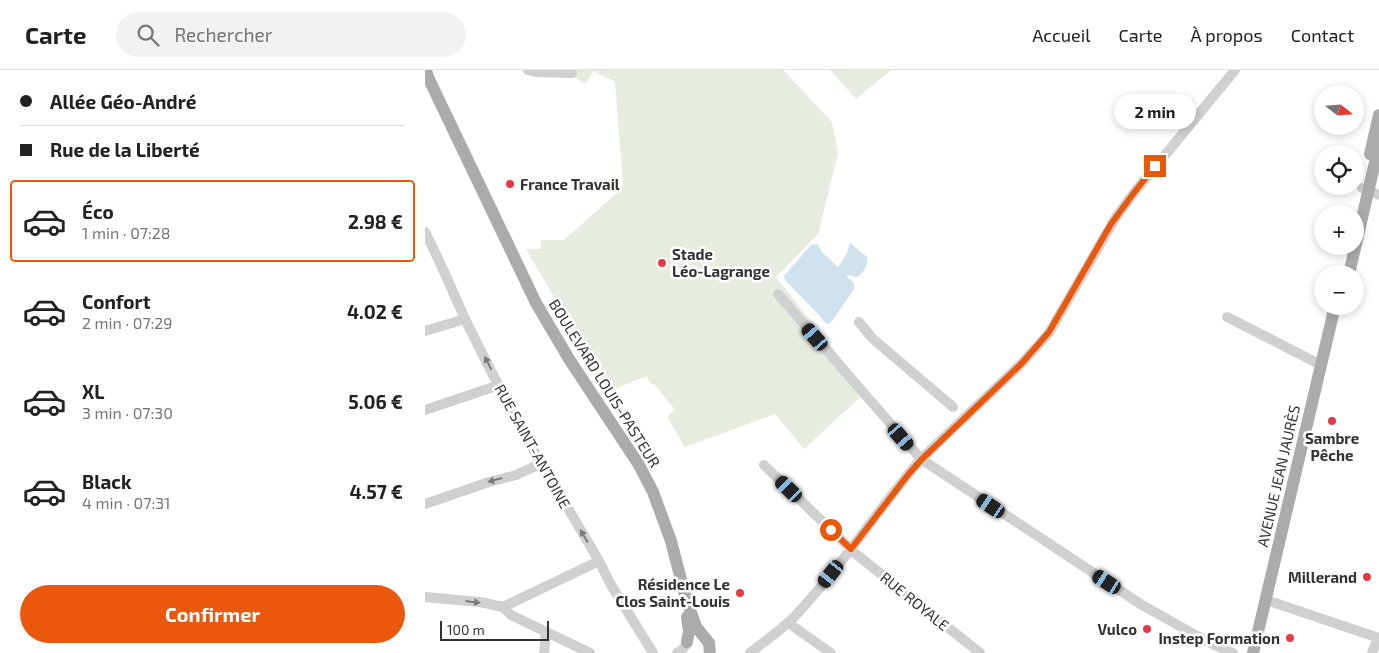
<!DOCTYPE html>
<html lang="fr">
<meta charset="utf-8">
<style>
:root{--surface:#fff;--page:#f2f2f2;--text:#222;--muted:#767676;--line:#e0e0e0;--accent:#ea580c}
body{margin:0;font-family:"Exo 2",sans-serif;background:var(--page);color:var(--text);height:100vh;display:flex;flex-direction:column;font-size:19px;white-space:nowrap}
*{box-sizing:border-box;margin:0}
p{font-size:16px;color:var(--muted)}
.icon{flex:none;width:28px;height:28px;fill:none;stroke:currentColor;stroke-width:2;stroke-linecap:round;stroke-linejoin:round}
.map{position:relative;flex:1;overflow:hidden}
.side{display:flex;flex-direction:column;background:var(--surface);width:425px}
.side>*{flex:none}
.guide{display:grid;align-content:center;height:110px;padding:0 20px;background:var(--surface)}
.needle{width:32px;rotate:107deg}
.buttons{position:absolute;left:889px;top:15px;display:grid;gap:10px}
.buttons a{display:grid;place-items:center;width:50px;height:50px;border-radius:50%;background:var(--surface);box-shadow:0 2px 8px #0003;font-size:25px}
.scale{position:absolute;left:15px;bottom:12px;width:109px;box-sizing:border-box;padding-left:5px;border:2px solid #333;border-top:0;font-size:14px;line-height:18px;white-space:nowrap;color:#333;-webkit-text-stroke:4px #fff;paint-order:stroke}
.end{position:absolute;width:22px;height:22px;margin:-11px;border:6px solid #ea580c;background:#fff;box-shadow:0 0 0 2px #fff}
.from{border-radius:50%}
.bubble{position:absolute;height:35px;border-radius:18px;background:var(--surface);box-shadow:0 2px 8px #0003;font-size:16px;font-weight:700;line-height:35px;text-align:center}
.car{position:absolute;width:15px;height:30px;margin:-15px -8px;border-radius:6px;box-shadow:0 0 4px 1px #0007;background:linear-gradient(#222 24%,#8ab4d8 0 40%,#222 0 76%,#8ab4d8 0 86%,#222 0)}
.guide b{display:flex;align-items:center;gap:18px;height:48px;font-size:19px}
.guide b+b{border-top:1px solid var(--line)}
.guide i{width:12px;height:12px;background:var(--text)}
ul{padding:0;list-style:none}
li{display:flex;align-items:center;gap:15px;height:82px;margin:0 10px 8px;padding:0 10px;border:2px solid transparent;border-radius:5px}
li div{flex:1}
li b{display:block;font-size:19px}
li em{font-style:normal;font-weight:700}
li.current{border-color:var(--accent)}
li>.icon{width:45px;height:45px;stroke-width:1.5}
.cta{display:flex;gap:10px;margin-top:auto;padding:10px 20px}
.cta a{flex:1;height:58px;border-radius:30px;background:var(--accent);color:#fff;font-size:20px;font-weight:700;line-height:58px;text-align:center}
header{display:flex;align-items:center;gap:30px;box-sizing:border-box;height:70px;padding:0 25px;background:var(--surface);border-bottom:1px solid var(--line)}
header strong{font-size:24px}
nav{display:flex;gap:28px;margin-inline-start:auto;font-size:18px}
.search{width:350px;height:45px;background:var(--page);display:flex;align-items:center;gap:12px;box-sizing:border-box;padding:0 18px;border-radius:28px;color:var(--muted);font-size:19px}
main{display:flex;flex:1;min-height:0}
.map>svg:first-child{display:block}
</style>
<header>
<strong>Carte</strong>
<div class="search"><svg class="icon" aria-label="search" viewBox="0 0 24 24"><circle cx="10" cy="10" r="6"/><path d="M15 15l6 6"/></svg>Rechercher</div>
<nav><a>Accueil</a><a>Carte</a><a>À propos</a><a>Contact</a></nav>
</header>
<main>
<section class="side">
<div class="guide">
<b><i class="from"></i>Allée Géo-André</b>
<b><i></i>Rue de la Liberté</b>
</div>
<ul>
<li class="current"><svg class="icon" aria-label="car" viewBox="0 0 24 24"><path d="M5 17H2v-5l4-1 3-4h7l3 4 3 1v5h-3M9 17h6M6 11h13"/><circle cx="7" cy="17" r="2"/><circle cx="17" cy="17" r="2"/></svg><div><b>Éco</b><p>1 min · 07:28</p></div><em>2.98 €</em></li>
<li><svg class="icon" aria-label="car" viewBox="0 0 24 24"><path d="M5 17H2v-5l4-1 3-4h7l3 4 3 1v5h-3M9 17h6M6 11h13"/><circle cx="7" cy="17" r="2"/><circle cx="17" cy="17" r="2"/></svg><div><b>Confort</b><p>2 min · 07:29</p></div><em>4.02 €</em></li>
<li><svg class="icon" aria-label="car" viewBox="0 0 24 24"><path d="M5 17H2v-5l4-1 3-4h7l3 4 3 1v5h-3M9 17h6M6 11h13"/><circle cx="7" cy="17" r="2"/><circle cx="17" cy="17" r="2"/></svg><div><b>XL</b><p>3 min · 07:30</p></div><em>5.06 €</em></li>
<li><svg class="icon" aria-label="car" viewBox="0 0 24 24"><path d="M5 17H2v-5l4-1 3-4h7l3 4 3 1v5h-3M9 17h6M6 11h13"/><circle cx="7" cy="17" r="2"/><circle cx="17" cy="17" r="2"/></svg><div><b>Black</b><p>4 min · 07:31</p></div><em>4.57 €</em></li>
</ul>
<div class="cta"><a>Confirmer</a></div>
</section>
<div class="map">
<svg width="954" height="583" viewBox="0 0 954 583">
<rect width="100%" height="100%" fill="#fff"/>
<path fill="#e6ecdf" d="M150,0H358L407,52L413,83L393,164L351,207L442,321L379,379L350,344L260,377L242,347L250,340L230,315L225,313L222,306L184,321L101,179H116V170H139L194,121L198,116L190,12L168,1L161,14L149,7Z
M405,0H466L431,29Z"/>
<path fill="#cfe2ee" d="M425,173L442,187C444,193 439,204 432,207C430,207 424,205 423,205L422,207L429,213V219L407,251L404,254L400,253L395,246L360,210L359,206L386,175L393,174L397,182L413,197L422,183Z"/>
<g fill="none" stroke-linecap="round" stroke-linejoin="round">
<path stroke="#d0d0d0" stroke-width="10" d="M103,0L112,2L147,3
M937,118L954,125
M0,162C15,191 27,220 40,249C68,307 98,363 130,418L137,428L174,491L186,515L228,583
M353,224L496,389L717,535L783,572L808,583
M802,247L896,295
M434,252L447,268L528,337
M0,261L40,249
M0,340L74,315
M339,395L431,484L555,583
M0,434L64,412L91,405L115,394
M0,527L55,532L78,537L174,491
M841,530L954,568
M78,537L86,545L165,583
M364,552L369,557L406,583
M119,583L121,562
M252,583L256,581L261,575
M325,583C341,570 358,559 372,544C417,496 453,439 496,389L597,293L624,263L691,147L708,124L810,0
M947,583L953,568"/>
<path stroke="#ababab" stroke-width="12" d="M1,0L3,7L111,233L144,289L214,395L228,422L246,471L260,525L269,551L272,558L284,573L285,583
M945,84L954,45
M924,204L954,75
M262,547L264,561L262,572
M828,583L910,236"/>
</g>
<defs><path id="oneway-solid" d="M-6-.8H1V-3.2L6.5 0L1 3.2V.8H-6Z" transform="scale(1.25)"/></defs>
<g fill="#7a7a7a">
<use href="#oneway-solid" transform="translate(63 293) rotate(-117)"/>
<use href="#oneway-solid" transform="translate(70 410) rotate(165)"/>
<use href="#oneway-solid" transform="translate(159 466) rotate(-120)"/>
<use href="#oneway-solid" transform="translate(48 532) rotate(7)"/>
</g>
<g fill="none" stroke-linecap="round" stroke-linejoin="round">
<path stroke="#ea580c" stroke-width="6" d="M406,460L426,479L482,406L496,390L597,293L624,262L686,154L708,124L730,96"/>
</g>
<g fill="#e63946" stroke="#fff" stroke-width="2">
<circle cx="85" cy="114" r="5"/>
<circle cx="237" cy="193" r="5"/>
<circle cx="907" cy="351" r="5"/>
<circle cx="942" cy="507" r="5"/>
<circle cx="315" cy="523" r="5"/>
<circle cx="722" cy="559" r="5"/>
<circle cx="865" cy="568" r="5"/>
</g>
<g text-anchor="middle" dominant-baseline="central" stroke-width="5" stroke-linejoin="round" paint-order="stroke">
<g font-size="15" font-weight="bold" fill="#333" stroke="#fff" text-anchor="end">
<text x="95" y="114" text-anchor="start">France Travail</text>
<text x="247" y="184" text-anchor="start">Stade<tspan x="247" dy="17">Léo-Lagrange</tspan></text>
<text x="907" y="368" text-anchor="middle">Sambre<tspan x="907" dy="17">Pêche</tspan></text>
<text x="932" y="507">Millerand</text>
<text x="305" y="514">Résidence Le<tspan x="305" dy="17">Clos Saint-Louis</tspan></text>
<text x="712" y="559">Vulco</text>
<text x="855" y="568">Instep Formation</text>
</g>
<g font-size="15" fill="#333" stroke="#fff">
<text transform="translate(180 313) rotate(58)">BOULEVARD LOUIS-PASTEUR</text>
<text transform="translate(108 376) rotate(61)">RUE SAINT-ANTOINE</text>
<text transform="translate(853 406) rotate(-77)">AVENUE JEAN JAURÈS</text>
<text transform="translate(490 531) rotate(39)">RUE ROYALE</text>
</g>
</g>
</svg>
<div class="buttons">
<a><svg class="needle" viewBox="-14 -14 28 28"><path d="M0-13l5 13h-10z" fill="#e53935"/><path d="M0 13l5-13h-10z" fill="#767676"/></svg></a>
<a><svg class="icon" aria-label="locate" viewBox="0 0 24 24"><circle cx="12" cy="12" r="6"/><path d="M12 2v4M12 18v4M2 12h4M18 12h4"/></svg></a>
<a>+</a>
<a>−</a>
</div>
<div class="scale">100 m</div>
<i class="end from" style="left:406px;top:460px"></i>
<i class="end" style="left:730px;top:96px"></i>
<div class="bubble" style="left:689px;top:24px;width:82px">2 min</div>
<i class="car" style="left:390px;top:267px;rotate:319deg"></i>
<i class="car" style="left:476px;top:367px;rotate:139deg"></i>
<i class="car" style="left:364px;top:419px;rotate:314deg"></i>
<i class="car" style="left:566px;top:436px;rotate:304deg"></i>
<i class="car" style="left:406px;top:504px;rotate:219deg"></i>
<i class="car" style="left:682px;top:512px;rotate:303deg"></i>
</div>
</main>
